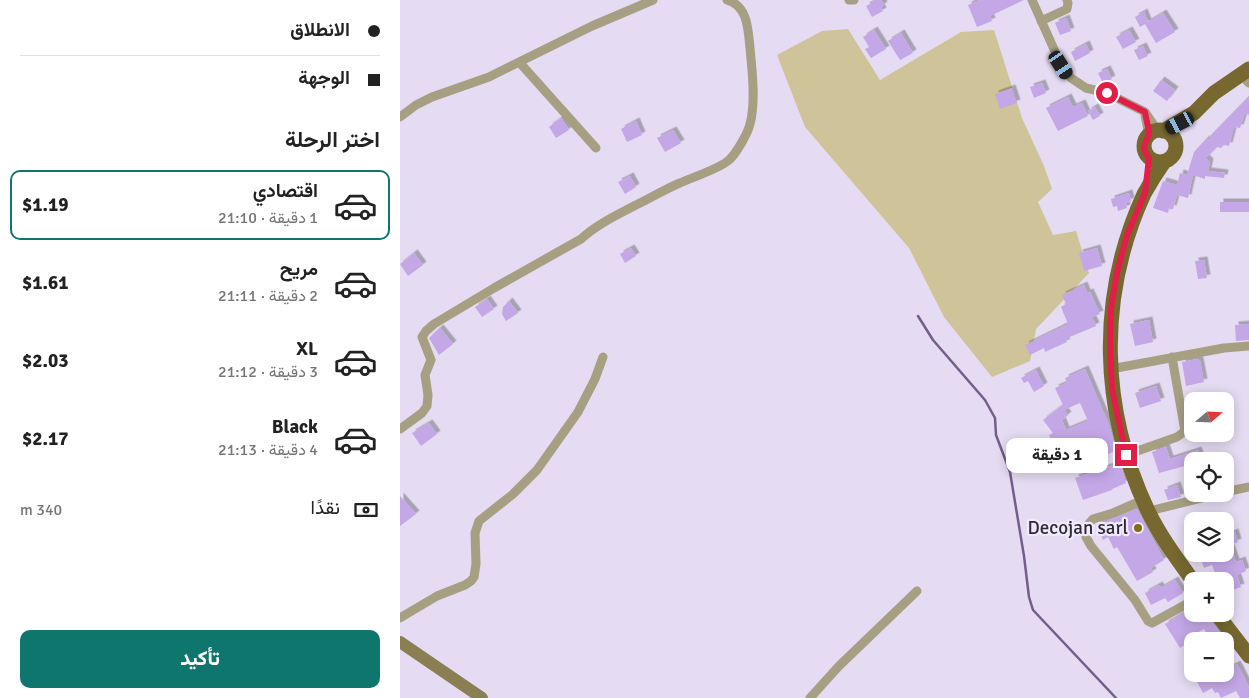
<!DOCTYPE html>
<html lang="ar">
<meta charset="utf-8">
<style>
:root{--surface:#fff;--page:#f6f6f6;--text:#222;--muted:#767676;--line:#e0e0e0;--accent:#0f766e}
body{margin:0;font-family:Signika,Vazirmatn,sans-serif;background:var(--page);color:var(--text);direction:rtl;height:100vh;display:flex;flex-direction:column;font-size:19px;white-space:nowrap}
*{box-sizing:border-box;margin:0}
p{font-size:16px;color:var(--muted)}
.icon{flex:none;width:28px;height:28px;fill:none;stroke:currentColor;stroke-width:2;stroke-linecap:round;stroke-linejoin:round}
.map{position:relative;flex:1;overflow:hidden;direction:ltr}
.sheet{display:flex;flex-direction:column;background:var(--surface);width:400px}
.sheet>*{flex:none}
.banner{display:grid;align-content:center;height:110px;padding:0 20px;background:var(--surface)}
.needle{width:32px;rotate:71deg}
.controls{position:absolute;left:784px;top:392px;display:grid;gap:10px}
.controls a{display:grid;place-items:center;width:50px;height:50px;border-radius:10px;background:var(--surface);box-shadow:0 2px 12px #0003;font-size:25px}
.end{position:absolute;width:22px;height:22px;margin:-11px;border:6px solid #e11d48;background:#fff;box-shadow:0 0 0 2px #fff}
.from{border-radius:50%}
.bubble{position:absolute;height:35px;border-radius:10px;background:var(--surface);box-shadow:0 2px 12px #0003;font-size:16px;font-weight:800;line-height:35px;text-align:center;direction:rtl}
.car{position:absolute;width:15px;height:30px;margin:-15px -8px;border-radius:6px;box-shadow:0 0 4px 1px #0007;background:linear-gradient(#222 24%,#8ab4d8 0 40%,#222 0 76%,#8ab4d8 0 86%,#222 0)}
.banner b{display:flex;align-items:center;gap:18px;height:48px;font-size:19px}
.banner b+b{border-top:1px solid var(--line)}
.banner i{width:12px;height:12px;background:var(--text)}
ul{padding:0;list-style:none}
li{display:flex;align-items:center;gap:15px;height:70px;margin:0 10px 8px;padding:0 10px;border:2px solid transparent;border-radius:10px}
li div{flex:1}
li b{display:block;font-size:19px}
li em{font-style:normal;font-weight:800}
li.selected{border-color:var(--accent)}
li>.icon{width:45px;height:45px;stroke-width:1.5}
h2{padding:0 20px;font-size:22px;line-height:60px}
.pay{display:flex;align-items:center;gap:12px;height:55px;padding:0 20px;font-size:19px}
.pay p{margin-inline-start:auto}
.action{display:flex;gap:10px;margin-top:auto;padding:10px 20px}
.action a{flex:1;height:58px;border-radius:10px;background:var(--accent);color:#fff;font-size:20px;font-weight:800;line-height:58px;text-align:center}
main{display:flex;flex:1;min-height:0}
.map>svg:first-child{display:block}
</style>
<main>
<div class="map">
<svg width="849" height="698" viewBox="0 0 849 698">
<defs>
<filter id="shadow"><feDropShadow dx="3.5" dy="-3.5" stdDeviation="0" flood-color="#0004"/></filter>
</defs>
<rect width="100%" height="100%" fill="#e5dbf2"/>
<path fill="#cfc499" d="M448,29L480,80L561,32L594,30L622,118L644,166L652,189L638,202L653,235L676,231L689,273L636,329L630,361L592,377L544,317L509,248L405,127L377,55L422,31Z"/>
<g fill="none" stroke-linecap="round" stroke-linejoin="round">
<path stroke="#735e8a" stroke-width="2.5" d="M518,316L533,340L585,400L595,418L596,435L610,472L624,556L629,597L633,610L716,698"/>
</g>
<path fill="#c4a7e6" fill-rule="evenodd" filter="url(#shadow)" d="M477,0H481L484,5L481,7L483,11L472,17L466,6Z
M580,0H624L590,16L592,21L577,27L568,5Z
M744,12L748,22L763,13L775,32L756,43L745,24L740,27L735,17Z
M666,18L671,31L660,35L655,23Z
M474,30L486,49L471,58L465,49L469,47L463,37Z
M729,30L736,42L723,49L716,37Z
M501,33L513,53L500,60L488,41Z
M686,44L690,53L675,61L671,52Z
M743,46L748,56L739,60L734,50Z
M707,69L712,79L703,83L698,73Z
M761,80L775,90L767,101L753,91Z
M642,83L646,93L634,98L630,87Z
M612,88L617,103L600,109L595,94Z
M849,96V115L845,113L840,128L834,127L829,146L824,145L821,148L817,147L806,158L810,162L808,171L825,173L824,178L805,176V179L793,175L788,198L777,195L773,209L769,208L768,213L753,208L763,181L777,185L780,173L787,175L794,152L806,139L809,140L811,135Z
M668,97L673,107L682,103L688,116L658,131L646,108Z
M695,107L700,116L693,120L688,111Z
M161,118L169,130L156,138L149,127Z
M236,121L242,135L227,142L221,129Z
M273,130L281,143L265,152L257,138Z
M230,176L236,187L225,194L218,182Z
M729,193L731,201L726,203L727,208L718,211L717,206L713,207L711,199Z
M820,202H849V212H820Z
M231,248L236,256L225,263L220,254Z
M697,248L702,266L684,271L679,253Z
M14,253L23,265L8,276L0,264Z
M804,260L807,278L798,279L795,261Z
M684,285L687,293L690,292L700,314L692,317L696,326L665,339L667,342L645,352L644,348L630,355L625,345L668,324L661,307L666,304L662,295Z
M87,299L94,309L82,317L75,307Z
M109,301L118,313L106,321L102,314L103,307Z
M749,320L753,342L735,346L730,324Z
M849,324V340L836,341L835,325Z
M40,328L53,344L39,355L29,338Z
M798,359L800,361L804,382L786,386L782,362Z
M685,369L709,425L716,451L700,457L697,450L690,453L685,440L658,454L655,448L652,450L649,444L652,443L649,435L653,433L643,420L663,405L655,388L667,383L665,378ZM680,403L688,421L666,430L662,420L668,415L664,410Z
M636,370L644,386L634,392L628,381L624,383L621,378Z
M756,386L761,401L740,408L735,393Z
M29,423L37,434L21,446L12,433Z
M766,447L770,459L798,450L802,461H792V464L759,473L752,452Z
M720,463L726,483L712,489V490L683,500L675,478Z
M777,485L781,497L768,500L764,490Z
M0,496L16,514L0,526Z
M737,509L764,560L751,568L753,572L737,581L717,547L714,549L708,537L703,540L697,525Z
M835,532L838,542L830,545L836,562L842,560L846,571L837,575L841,587L829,591L824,578L818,581L812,565L804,568L800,556L803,555L802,554H825V534L827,535Z
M775,580L783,593L768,602L765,598L751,605L745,593L759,585L761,588Z
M792,608V614H808L810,620L826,641H812L804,629L793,635L795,638L780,648L765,624Z
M837,664L849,687V698H840L836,691L821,698L818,692L815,693L812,688L803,693L793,674H825V670Z"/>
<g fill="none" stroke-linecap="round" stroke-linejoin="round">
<path stroke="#a69f82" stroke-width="9" d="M449,0H454
M632,0L661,65L671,78L686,88L707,93L745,112L758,131
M641,21L667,9L668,3L667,0
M120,63L196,148
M841,75L849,83
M745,115L749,135
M0,117L16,105L32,97L89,77L192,26L253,0
M711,369L824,348L849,346
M0,429L22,413L27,406L28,395L25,375L31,360L22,337L26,331L34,324L94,288L181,239C196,225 217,215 236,205C251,198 265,189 280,183C293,177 319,169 329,160C336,154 348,133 350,124C356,102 352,70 350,48C348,29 348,6 327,0
M726,455L777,437L785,431L772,357
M825,492L849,487
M743,500L713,513L693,519L685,528L686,537L691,546L735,600L748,621L752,623L792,601
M749,511L818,494
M0,618L37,596L65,585L71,581L74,577L76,564L75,533L79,521L113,494L137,470L178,412L195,379L203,357
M410,698L439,666L517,591"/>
<path stroke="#8a7f53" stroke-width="12" d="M0,642L82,698"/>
<path stroke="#76682f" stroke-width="15" d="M744 146a16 16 0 1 1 32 0a16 16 0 1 1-32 0Z
M763,131L794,113L814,93L849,69
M764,162C757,172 750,183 744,194C697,297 700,409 748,511C760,536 777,559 793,581
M817,614L849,656"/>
</g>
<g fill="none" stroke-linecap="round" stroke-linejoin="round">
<path stroke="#e11d48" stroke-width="6" d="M707,93L745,112C746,118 748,126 749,132C749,142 738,144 749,158L745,193L727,235L717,272L711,308L710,344L712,389L726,455"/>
</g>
<circle fill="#836e0c" stroke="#f1e9fc" stroke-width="2" cx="738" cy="528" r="5"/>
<g text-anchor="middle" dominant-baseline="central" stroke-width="4.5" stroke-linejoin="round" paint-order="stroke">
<g font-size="19" fill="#2e2a33" stroke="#f1e9fc" text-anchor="end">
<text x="728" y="528">Decojan sarl</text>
</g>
</g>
</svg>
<div class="controls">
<a><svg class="needle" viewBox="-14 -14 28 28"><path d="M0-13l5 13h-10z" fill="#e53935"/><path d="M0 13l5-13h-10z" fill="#767676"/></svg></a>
<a><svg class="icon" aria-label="locate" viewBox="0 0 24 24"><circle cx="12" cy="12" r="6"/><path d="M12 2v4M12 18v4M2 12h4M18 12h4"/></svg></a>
<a><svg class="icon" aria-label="layers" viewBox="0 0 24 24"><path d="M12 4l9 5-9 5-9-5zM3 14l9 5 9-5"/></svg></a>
<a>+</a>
<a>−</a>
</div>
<i class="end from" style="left:707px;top:93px"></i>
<i class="end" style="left:726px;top:455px"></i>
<div class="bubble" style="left:606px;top:438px;width:102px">1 دقيقة</div>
<i class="car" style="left:661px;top:65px;rotate:147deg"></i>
<i class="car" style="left:780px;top:123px;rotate:243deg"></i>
</div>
<section class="sheet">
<div class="banner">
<b><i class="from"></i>الانطلاق</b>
<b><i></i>الوجهة</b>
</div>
<h2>اختر الرحلة</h2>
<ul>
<li class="selected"><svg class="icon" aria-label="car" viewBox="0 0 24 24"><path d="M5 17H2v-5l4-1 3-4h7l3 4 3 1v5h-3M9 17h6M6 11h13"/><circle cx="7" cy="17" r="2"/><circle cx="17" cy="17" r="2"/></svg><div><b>اقتصادي</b><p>1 دقيقة · 21:10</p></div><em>$1.19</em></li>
<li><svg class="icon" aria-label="car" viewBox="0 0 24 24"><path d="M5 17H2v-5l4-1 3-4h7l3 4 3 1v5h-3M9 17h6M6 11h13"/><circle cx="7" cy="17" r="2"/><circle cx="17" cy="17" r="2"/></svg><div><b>مريح</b><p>2 دقيقة · 21:11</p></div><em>$1.61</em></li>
<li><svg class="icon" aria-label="car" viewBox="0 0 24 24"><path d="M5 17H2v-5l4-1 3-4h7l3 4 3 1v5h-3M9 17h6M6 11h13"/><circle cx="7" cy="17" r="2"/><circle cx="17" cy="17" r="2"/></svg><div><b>XL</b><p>3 دقيقة · 21:12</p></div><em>$2.03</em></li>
<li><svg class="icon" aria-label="car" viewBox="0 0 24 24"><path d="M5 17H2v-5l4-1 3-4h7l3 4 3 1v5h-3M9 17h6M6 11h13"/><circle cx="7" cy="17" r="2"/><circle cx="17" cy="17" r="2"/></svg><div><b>Black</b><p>4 دقيقة · 21:13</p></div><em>$2.17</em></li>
</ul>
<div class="pay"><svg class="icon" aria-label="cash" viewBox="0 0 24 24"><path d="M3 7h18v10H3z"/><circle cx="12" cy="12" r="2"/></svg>نقدًا<p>340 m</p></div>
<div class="action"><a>تأكيد</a></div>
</section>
</main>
